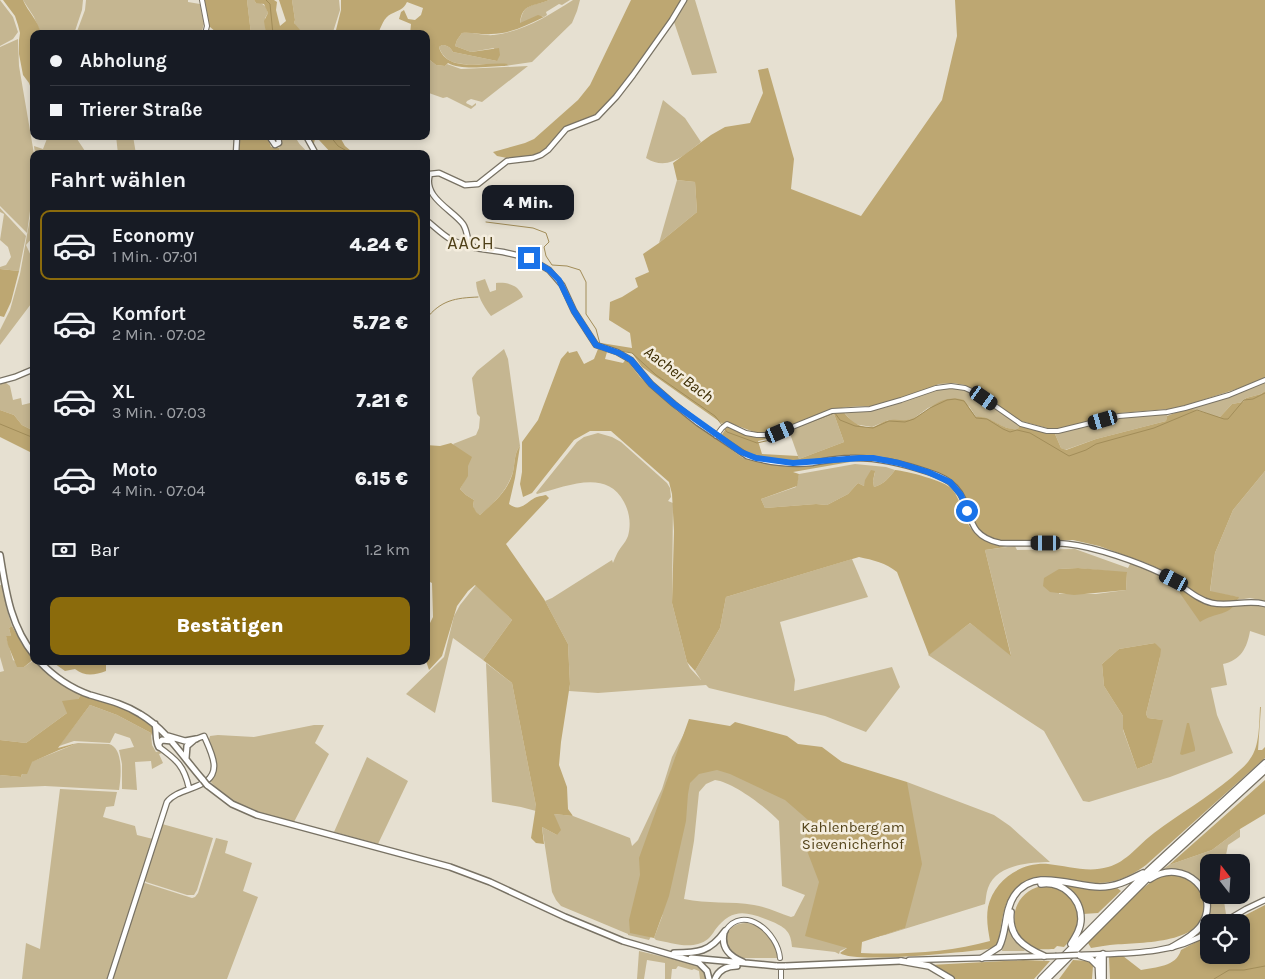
<!DOCTYPE html>
<html lang="de">
<meta charset="utf-8">
<style>
:root{--surface:#171b24;--page:#242831;--text:#f1f3f6;--muted:#9ea1a6;--line:#363941;--accent:#8b6b0c}
body{margin:0;font-family:Karla,sans-serif;background:var(--page);color:var(--text);height:100vh;display:flex;flex-direction:column;font-size:19px;white-space:nowrap}
*{box-sizing:border-box;margin:0}
p{font-size:16px;color:var(--muted)}
.icon{flex:none;width:28px;height:28px;fill:none;stroke:currentColor;stroke-width:2;stroke-linecap:round;stroke-linejoin:round}
.map{position:relative;flex:1;overflow:hidden}
.side{position:absolute;left:30px;top:150px;width:400px;height:515px;display:flex;flex-direction:column;background:var(--surface);border-radius:10px;box-shadow:0 2px 8px #0003}
.side>*{flex:none}
.top-card{position:absolute;left:30px;top:30px;width:400px;height:110px;border-radius:10px;box-shadow:0 2px 8px #0003;display:grid;align-content:center;height:110px;padding:0 20px;background:var(--surface)}
.needle{width:32px;rotate:343deg}
.fabs{position:absolute;left:1200px;top:854px;display:grid;gap:10px}
.fabs a{display:grid;place-items:center;width:50px;height:50px;border-radius:10px;background:var(--surface);box-shadow:0 2px 8px #0003;font-size:25px}
.end{position:absolute;width:22px;height:22px;margin:-11px;border:6px solid #1a73e8;background:#fff;box-shadow:0 0 0 2px #fff}
.from{border-radius:50%}
.bubble{position:absolute;height:35px;border-radius:10px;background:var(--surface);box-shadow:0 2px 8px #0003;font-size:16px;font-weight:800;line-height:35px;text-align:center}
.car{position:absolute;width:15px;height:30px;margin:-15px -8px;border-radius:6px;box-shadow:0 0 4px 1px #0007;background:linear-gradient(#222 24%,#8ab4d8 0 40%,#222 0 76%,#8ab4d8 0 86%,#222 0)}
.top-card b{display:flex;align-items:center;gap:18px;height:48px;font-size:19px}
.top-card b+b{border-top:1px solid var(--line)}
.top-card i{width:12px;height:12px;background:var(--text)}
ul{padding:0;list-style:none}
li{display:flex;align-items:center;gap:15px;height:70px;margin:0 10px 8px;padding:0 10px;border:2px solid transparent;border-radius:10px}
li div{flex:1}
li b{display:block;font-size:19px}
li em{font-style:normal;font-weight:800}
li.on{border-color:var(--accent)}
li>.icon{width:45px;height:45px;stroke-width:1.5}
h2{padding:0 20px;font-size:22px;line-height:60px}
.pay{display:flex;align-items:center;gap:12px;height:55px;padding:0 20px;font-size:19px}
.pay p{margin-inline-start:auto}
.primary-button{display:flex;gap:10px;margin-top:auto;padding:10px 20px}
.primary-button a{flex:1;height:58px;border-radius:10px;background:var(--accent);color:#fff;font-size:20px;font-weight:800;line-height:58px;text-align:center}
.map>svg:first-child{display:block}
</style>
<div class="map">
<svg width="1265" height="979" viewBox="0 0 1265 979">
<rect width="100%" height="100%" fill="#e6e0d1"/>
<path fill="#c5b691" fill-rule="evenodd" d="M0,0L13,17L18,32L13,39L0,46Z
M23,0H83L82,10L74,34H41L34,17Z
M86,0H188V2L200,4L204,24L201,34H76L85,10Z
M247,0H254L256,3H261L266,7L268,13L265,18L266,34H251Z
M292,0H339L340,10L333,32H327V34H290L299,33L294,23L295,20Z
M549,0H570L562,5L559,4L546,12L547,15L544,17L542,16L520,24C523,2 532,7 549,0Z
M573,0H580L577,11L572,23L532,62L505,66H507C486,59 448,75 439,47L442,45C447,45 450,47 453,52L497,61L494,48L471,52L455,46L457,40L462,33C473,32 484,36 494,35C524,31 548,16 573,0Z
M686,0H695L717,73L692,75L674,22Z
M18,39L19,66L34,154L33,189L27,233L0,206V47Z
M426,57L436,65L445,66L447,64L461,69L528,66L482,102L471,99L467,101L466,103L472,106L476,103V105L471,109L447,97L443,98L426,92Z
M663,100L685,118L701,142C684,155 668,172 646,158Z
M48,136H75L87,154H35L34,146L43,149Z
M116,136H133L136,154H118Z
M280,136H298L300,137L297,140C300,146 305,148 308,154H281L279,148L282,143Z
M677,180L695,182L697,212L659,243Z
M34,196V236L26,245L32,258L34,257V300L0,345V330L10,310L20,274Z
M0,208L26,236L19,271L0,269V267L6,265L11,257L8,247L0,240L4,214L0,212Z
M485,279L490,292L496,290V283C508,282 519,285 523,297L491,316C483,306 477,295 476,282Z
M504,349L508,359L520,446C514,453 515,463 513,472C507,491 494,503 480,515L475,512L473,506L474,500L466,495L460,489C473,467 467,463 453,444L476,435L479,428L480,417L477,414L472,378L477,371Z
M5,382L10,386L13,400L21,398L22,405L34,402V431L22,425L14,415L0,410V383Z
M1265,382V391L1261,394L1246,398L1243,402L1232,404L1220,417L1190,409L1237,393Z
M939,388H955L971,391L1019,425L1018,429C1001,431 993,416 976,417L969,406L946,400L928,408L913,419L905,421L888,420L872,427L854,424L843,411L871,410L887,407Z
M1168,412L1166,421L1096,439L1065,450L1061,448L1055,434L1122,417Z
M834,414L844,442L799,459L789,431Z
M598,433L612,437L621,442L667,483L670,488L671,497L668,501L673,503L672,603L687,662L690,668L701,680L695,671L720,628L726,597L852,559L868,597L780,622L795,680L794,691L892,667L900,687L866,732L825,716L709,688L706,685L598,693L569,691L570,684L568,644L545,601L552,598L612,560L613,563C614,560 615,558 616,556C619,548 625,544 628,536C631,525 630,513 624,502C606,468 566,487 537,494L536,493L577,442L584,437Z
M855,464L886,467L895,470C889,478 884,484 874,487L873,481L875,472L864,486L858,483L848,494L827,505L816,504L765,508L761,499L796,487L799,474Z
M1265,471V601L1250,598L1238,600V597L1210,592L1215,553L1233,510Z
M1015,546L1017,550L1075,549L1128,568L1131,562L1174,579L1209,616C1230,607 1242,600 1265,606V636L1250,631C1247,648 1241,660 1223,664L1227,685L1211,688L1217,715L1233,753L1170,777L1089,802L1083,801L1044,731L928,655L970,623L1011,655L985,550ZM1078,568L1127,573L1126,590L1096,594H1059V569ZM1155,643L1160,657L1146,714L1148,718L1162,720L1152,763L1137,769L1123,730V716L1104,686L1102,664L1119,649Z
M0,585H2L7,610L12,626L9,628L11,636H6L13,660L24,667L34,660L56,680L81,695L67,713L26,743L0,740V672L4,671L0,657Z
M476,585L512,620L483,660L453,638L435,713L406,694L444,657L454,616L460,605Z
M486,663L512,683L536,806V811L521,807L492,802Z
M90,705L117,715L151,733L152,745L156,752L159,751L162,753L159,754L163,763L152,769L151,761L135,762L137,790L122,789V764L119,750L134,747L130,738L115,733L110,743L74,741L59,746Z
M689,724L821,752L853,767L907,785V782L994,815L1010,826L1050,862C1029,862 996,865 988,888C986,893 986,899 985,904L885,935L875,937L905,928L877,934L840,951L839,954L835,952L792,947C791,932 786,928 773,922C748,912 733,906 715,930C711,937 706,942 698,944C685,948 668,942 656,940L654,938L663,914L649,940L628,935V934L561,906L556,900L552,892L542,827L557,835L554,814L573,816L630,838L632,846L638,840L662,789L672,757ZM715,780C733,782 767,808 779,821L782,886L805,895L794,916L791,917C779,913 767,907 754,905C731,901 707,904 684,899L694,841L699,792L706,784Z
M314,725H324L315,743L329,754L294,822C262,816 231,806 210,781C224,757 204,751 210,736L218,735L254,737Z
M78,743L109,744C124,748 121,778 119,790L45,786L0,788V775L21,777C23,770 30,769 31,762L73,745V744Z
M367,757L408,781L378,844L334,832Z
M60,789L117,792L114,806L106,807L103,817L135,826L137,835L153,839L108,979H22L26,943L40,949Z
M162,824L213,838L197,890L194,895H187L146,882L144,879Z
M1240,829V837L1228,845L1226,855L1217,859L1218,862H1209V895H1223L1226,914L1214,922H1209V926L1200,932C1215,911 1211,878 1183,871C1177,869 1170,869 1163,869L1169,865L1212,850Z
M216,838L228,841L225,853L252,863L243,891L258,897L227,979H111L142,885L145,883L192,898L195,897L198,893Z
M1008,922L1012,934L1025,951H1002Z
M747,923C765,926 776,940 778,958H738C717,946 723,923 747,923Z
M639,951L673,959L698,964L703,968L708,979H700L699,971L694,969L692,970L678,966L676,969H672L671,979H665V963L647,960L644,979H637Z"/>
<path fill="#bda772" d="M3,0H23C28,12 38,20 41,34H34V97L29,83L23,75L19,54V40L20,33L18,25L15,16Z
M203,0H247L251,34H218L209,26Z
M254,0H274L277,2L276,10L280,26L286,21L279,0H292L295,20L294,23L301,31L299,33L266,34L264,21L268,13L264,4L256,3Z
M341,0H549C533,7 522,3 520,23L538,15L544,17C527,25 510,34 491,34C481,35 472,32 462,33L457,40L455,46L471,52L499,48L500,55L497,61L453,52C450,47 447,45 442,45L439,47C446,74 487,61 508,64L505,66C489,66 462,71 448,63L445,66L436,65L426,57V34H410L411,24L399,19L401,12L404,10L408,19L415,20L421,15L423,8L407,2C403,10 399,10 391,14C384,17 381,27 378,34H335L341,10Z
M631,0H683L615,95L598,113L590,119L572,124L564,129L549,146L539,155L530,157L507,158L497,156L493,152L525,143L534,139L578,100L590,85Z
M955,0H1265V378L1249,385L1187,405L1169,409L1121,413L1067,428H1047L1017,420L988,399L965,385L953,383L939,384L904,398L873,406L847,407L831,410L784,428L768,432L757,433L727,422L723,424L642,367L632,353L599,346L601,343L632,348L630,333L609,320L610,302L622,297L638,287L635,278L649,272L643,254L659,243L697,212L695,182L677,180L673,163L711,135L725,127L750,123L763,93L758,70L768,68L794,159L791,189L861,216L942,100L957,36Z
M239,136H267L271,147L279,148L281,154H239Z
M308,136H341V139L345,146L351,151L349,154H332L319,140L315,139L313,147Z
M0,269L19,271L11,302L4,317L0,316Z
M598,349L607,352L605,359L623,363L626,359L640,377L677,411L743,458L761,462L800,467L848,460L850,462L793,472L799,474L797,486L761,499L765,508L816,504L827,505L848,494L858,483L864,486L865,480L871,470L875,471L873,481L874,487C884,484 889,478 895,470C907,471 945,481 952,489C957,495 960,503 962,510C971,535 980,541 1006,547L985,550L1011,656L970,623L929,655L897,572C886,563 873,560 859,557L726,597L720,628L695,671L687,662L672,603L674,531L672,494L669,482L611,431H590L574,440L532,493L523,497L520,484L522,472V442L538,420L561,359L568,351L569,353L577,351L584,364L594,359Z
M1265,391V471L1233,510L1215,553L1210,591L1239,597C1230,618 1216,611 1200,622L1177,589L1176,576L1146,563L1099,546L1073,540L1000,541L985,536L975,525L955,484L945,476L922,467L880,456L848,455L800,461L769,458L747,454L721,436L727,427C754,438 761,439 789,431V433L758,441L762,454L798,456L799,459L844,442L834,414L843,411C850,421 860,429 873,427C879,425 884,420 891,420C899,419 906,422 914,418C933,409 939,394 964,400L976,417C992,415 1001,431 1018,429L1019,425L1055,434L1061,448L1066,450L1096,439L1166,421L1167,416L1188,408L1220,417L1232,404L1243,402L1246,398L1261,394Z
M0,410L14,415L22,425L34,431V454L0,437Z
M451,443L472,457L468,466V476L460,489L466,495L474,500L473,506L476,512L480,515C494,502 508,491 513,472C515,463 514,453 520,446L515,478L509,504C519,512 525,504 533,499C537,496 542,496 546,495L549,498L506,544L544,599L568,644L570,684L561,742L559,765L567,787L568,809L573,816L554,814L561,830L557,835L542,827L544,844L536,843L531,838L536,806L512,683L483,660L512,620L475,585L468,591L457,606L442,656L429,670L426,661V631L433,617L432,583L426,580V445L440,446Z
M1078,568L1127,572L1126,590L1074,595L1050,592L1043,586L1044,578L1059,569Z
M12,626L22,644L34,659L24,667H17L8,645L6,636H11L9,628Z
M1155,643L1161,649L1160,657L1146,714L1148,718L1163,720L1152,763L1137,769L1123,729V716L1104,686L1102,664L1119,649Z
M51,661H127V663L106,665V671C95,675 85,677 75,669L65,671Z
M81,695C107,703 134,709 154,729L152,736L151,733L117,715L90,705L58,748L73,744V745L59,750L32,762L27,774H22L21,777L0,775V740L26,743L67,713L62,701L78,699Z
M1260,707H1261L1258,750H1262L1265,747V758L1146,865C1131,876 1116,883 1097,883C1065,883 1030,862 1009,898C1002,910 1001,929 998,943L994,947L988,949C965,952 854,964 840,953L847,948L805,936L819,882L804,843L808,820L785,800L730,774L717,770L699,774L690,783L688,794L686,821L669,896L654,938L630,933L629,920L640,875L639,858L689,719L730,726L735,722L787,736L798,744L822,747L842,762L907,782L922,864L905,928L862,942L861,953C902,955 951,952 990,941C988,930 986,919 988,907C994,880 1021,862 1048,864C1068,866 1088,873 1108,867C1127,862 1139,844 1154,833C1179,814 1207,798 1231,778C1237,772 1246,766 1250,759C1260,746 1259,723 1260,707Z
M1187,723H1189L1195,748V751L1182,755L1180,754Z
M1265,780V814L1240,829L1212,850L1169,865Z
M1168,874C1182,876 1197,880 1202,895C1219,946 1139,942 1110,945C1103,946 1097,947 1091,948L1088,943C1107,924 1144,879 1168,874Z
M1060,882L1097,890L1116,887L1121,891L1098,913L1083,914C1080,899 1074,891 1060,884Z
M1041,886C1079,884 1090,922 1064,947L1057,946L1054,949C1048,949 1037,950 1031,948C1027,946 1022,941 1020,937C1007,917 1017,892 1041,886Z
M1265,905V979H1110L1109,957L1123,956L1141,970C1156,967 1176,967 1181,950L1209,935V955H1241V922H1232Z
M1023,960L1050,961L1034,979H955L942,970L930,965Z
M1073,960L1089,961L1093,966L1092,979H1059Z"/>
<g fill="none" stroke-linecap="round" stroke-linejoin="round">
<path stroke="#a28d59" stroke-width="1" d="M266,0L270,4L273,34
M330,136L338,146L352,154
M426,193L429,195
M486,222L533,228L546,233L549,242L544,247L546,256L552,265L567,266L580,270L586,282V314L596,329L600,344
M426,319C441,300 455,298 478,297
M620,351L632,353L656,375L715,416L722,425
M0,424L34,438
M724,428L727,432L757,443L779,438L788,433
M793,429L835,413L840,420L855,426L873,428L889,421L905,422L914,419L930,408L947,400L955,399L964,401L976,418L987,419L1003,429L1010,432L1017,430L1030,433L1069,456L1086,450L1096,444L1154,428L1197,410L1224,419H1228L1244,400L1253,399L1265,393
M1214,979L1229,970H1244L1265,966"/>
<g stroke="#787264" stroke-width="6">
<path id="tertiary" d="M202,0L207,26L205,34
M716,436L722,428L727,424L746,433L757,435H769L780,432L832,411L870,409L901,400L936,388L951,386L965,388L978,394L1021,424L1047,431H1058L1119,416L1167,412L1185,408L1229,395L1265,380
M725,931C744,903 778,933 780,958
M781,979V970"/>
</g>
<g stroke="#787264" stroke-width="7">
<path id="secondary" d="M269,136L275,145L279,143L278,136
M306,136L316,154
M236,154L237,136
M426,220C438,229 453,247 469,243
M469,243L475,248L503,252L529,258L549,270L562,285L574,311L596,345L617,352L631,360L651,384L674,404L698,423L747,456C767,462 791,465 812,463C824,461 837,458 850,458C877,457 902,463 928,472C938,475 948,479 955,487C975,508 962,535 1000,543C1022,544 1046,542 1068,544C1095,547 1138,562 1163,574C1180,582 1194,599 1212,603C1230,607 1247,599 1265,604
M469,243C467,237 467,230 463,224C453,210 422,197 430,174L439,173L465,185L478,184L507,161L533,158L541,155L548,150L566,129L597,117L616,97L633,75L672,20L684,0
M0,381L15,377L34,369
M159,747C177,760 184,766 189,788
M110,979L167,802C179,786 214,790 214,766C214,757 208,745 204,736L196,739"/>
</g>
<g stroke="#787264" stroke-width="7">
<path id="primary" d="M1224,922L1246,909L1265,900
M1080,955C1123,953 1170,956 1209,932
M909,960L1055,956"/>
</g>
<g stroke="#787264" stroke-width="8">
<path id="trunk" d="M0,555C6,591 10,625 34,655
M39,661C53,676 70,688 90,695C107,700 124,704 140,714C167,730 182,756 203,780
M155,724C157,732 155,742 159,747
M168,736L185,741L196,739
M159,747V743L162,740L172,741
M186,758L187,746L194,740
M207,785L232,804L257,815L450,867L490,882L565,917L623,941L699,963L707,971L709,979
M724,933C721,948 729,956 743,962
M674,953C698,953 710,952 725,931
M691,958L777,966
M785,966L901,961
M715,979C719,969 727,966 737,966"/>
</g>
<g stroke="#787264" stroke-width="8">
<path id="motorway" d="M1150,879C1183,856 1224,894 1200,927C1193,936 1181,942 1172,947
M1041,884C1061,881 1081,897 1081,919C1081,928 1076,936 1071,944
M1011,912C1008,937 1024,947 1044,956
M1103,954V979
M1078,955L1091,959L1098,966
M982,958L999,947C1007,932 1004,911 1014,896C1034,866 1072,887 1100,887C1116,887 1129,880 1143,873
M901,961L929,966L951,979
M1041,979L1148,871L1265,763
M1047,979L1156,870L1265,770
M1099,979L1098,959L1103,954"/>
</g>
<use href="#tertiary" stroke="#fff" stroke-width="4"/>
<use href="#secondary" stroke="#fff" stroke-width="4.5"/>
<use href="#primary" stroke="#fff" stroke-width="4.5"/>
<use href="#trunk" stroke="#fff" stroke-width="5"/>
<use href="#motorway" stroke="#fff" stroke-width="5.5"/>
<g stroke="#787264" stroke-width="7" stroke-linecap="butt">
<path id="primary-bridge" d="M1055,956L1078,955"/>
</g>
<g stroke="#787264" stroke-width="8" stroke-linecap="butt">
<path id="trunk-bridge" d="M203,780L207,785
M777,966H785"/>
</g>
<use href="#primary-bridge" stroke="#fff" stroke-width="4.5"/>
<use href="#trunk-bridge" stroke="#fff" stroke-width="5"/>
</g>
<g fill="none" stroke-linecap="round" stroke-linejoin="round">
<path stroke="#1a73e8" stroke-width="6" d="M529,258L549,270L559,280L574,311L596,345L619,353L631,360L651,384L674,404L741,452L756,458L793,463L860,458H873L899,463L928,472L950,482L961,495L967,511"/>
</g>
<g text-anchor="middle" dominant-baseline="central" stroke-width="5" stroke-linejoin="round" paint-order="stroke">
<g font-size="15" fill="#54441a" stroke="#f4edde">
<text x="853" y="827">Kahlenberg am<tspan x="853" dy="17">Sievenicherhof</tspan></text>
</g>
<g font-size="16" font-style="italic" fill="#3c2c00" stroke="#f4edde">
<text transform="translate(679 374) rotate(37)">Aacher Bach</text>
</g>
<g font-size="18" letter-spacing="1" fill="#4f4018" stroke="#f4edde">
<text x="471" y="243">AACH</text>
</g>
</g>
</svg>
<div class="fabs">
<a><svg class="needle" viewBox="-14 -14 28 28"><path d="M0-13l5 13h-10z" fill="#e53935"/><path d="M0 13l5-13h-10z" fill="#9ea1a6"/></svg></a>
<a><svg class="icon" aria-label="locate" viewBox="0 0 24 24"><circle cx="12" cy="12" r="6"/><path d="M12 2v4M12 18v4M2 12h4M18 12h4"/></svg></a>
</div>
<i class="end from" style="left:967px;top:511px"></i>
<i class="end" style="left:529px;top:258px"></i>
<div class="bubble" style="left:482px;top:185px;width:92px">4 Min.</div>
<i class="car" style="left:984px;top:398px;rotate:125deg"></i>
<i class="car" style="left:1103px;top:420px;rotate:254deg"></i>
<i class="car" style="left:780px;top:432px;rotate:67deg"></i>
<i class="car" style="left:1046px;top:543px;rotate:270deg"></i>
<i class="car" style="left:1174px;top:580px;rotate:297deg"></i>
<div class="top-card">
<b><i class="from"></i>Abholung</b>
<b><i></i>Trierer Straße</b>
</div>
<section class="side">
<h2>Fahrt wählen</h2>
<ul>
<li class="on"><svg class="icon" aria-label="car" viewBox="0 0 24 24"><path d="M5 17H2v-5l4-1 3-4h7l3 4 3 1v5h-3M9 17h6M6 11h13"/><circle cx="7" cy="17" r="2"/><circle cx="17" cy="17" r="2"/></svg><div><b>Economy</b><p>1 Min. · 07:01</p></div><em>4.24 €</em></li>
<li><svg class="icon" aria-label="car" viewBox="0 0 24 24"><path d="M5 17H2v-5l4-1 3-4h7l3 4 3 1v5h-3M9 17h6M6 11h13"/><circle cx="7" cy="17" r="2"/><circle cx="17" cy="17" r="2"/></svg><div><b>Komfort</b><p>2 Min. · 07:02</p></div><em>5.72 €</em></li>
<li><svg class="icon" aria-label="car" viewBox="0 0 24 24"><path d="M5 17H2v-5l4-1 3-4h7l3 4 3 1v5h-3M9 17h6M6 11h13"/><circle cx="7" cy="17" r="2"/><circle cx="17" cy="17" r="2"/></svg><div><b>XL</b><p>3 Min. · 07:03</p></div><em>7.21 €</em></li>
<li><svg class="icon" aria-label="car" viewBox="0 0 24 24"><path d="M5 17H2v-5l4-1 3-4h7l3 4 3 1v5h-3M9 17h6M6 11h13"/><circle cx="7" cy="17" r="2"/><circle cx="17" cy="17" r="2"/></svg><div><b>Moto</b><p>4 Min. · 07:04</p></div><em>6.15 €</em></li>
</ul>
<div class="pay"><svg class="icon" aria-label="cash" viewBox="0 0 24 24"><path d="M3 7h18v10H3z"/><circle cx="12" cy="12" r="2"/></svg>Bar<p>1.2 km</p></div>
<div class="primary-button"><a>Bestätigen</a></div>
</section>
</div>
